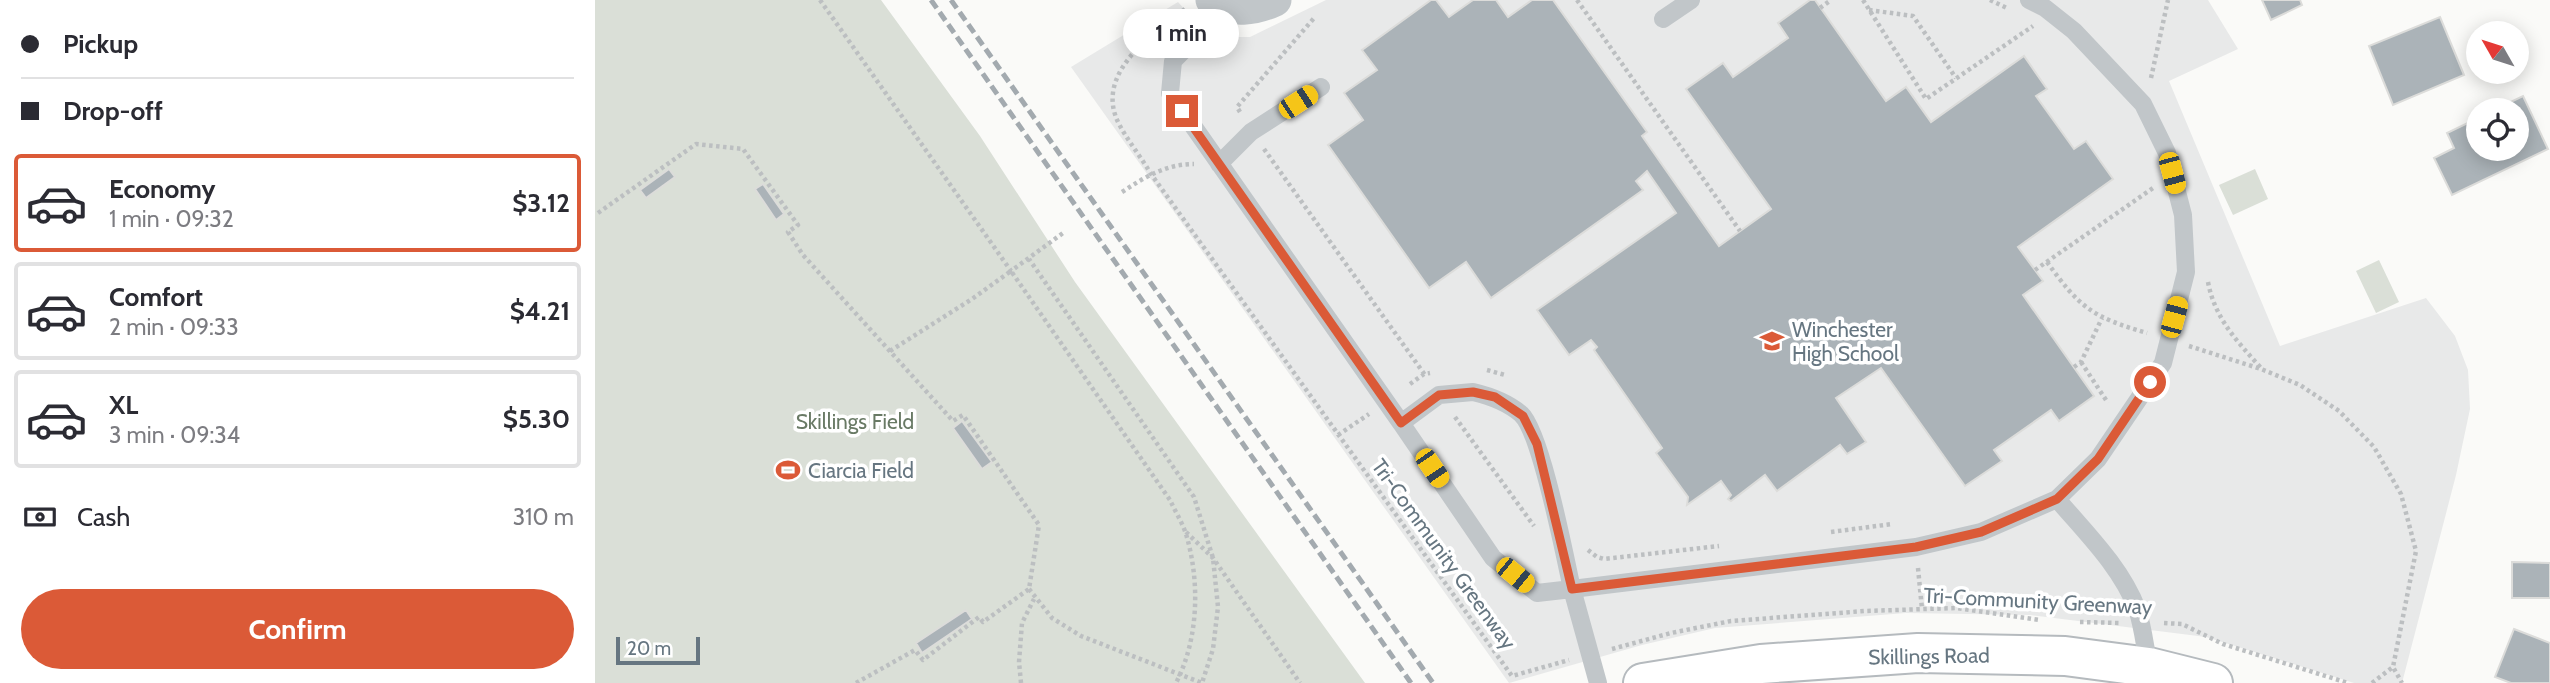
<!DOCTYPE html>
<meta charset="utf-8">
<style>
:root{--surface:#fff;--page:#f2f2f3;--text:#2b2b33;--muted:#7c7c81;--line:#e1e1e2;--accent:#db5a37}
body{margin:0;font-family:Cabin,sans-serif;background:var(--page);color:var(--text);height:100vh;display:flex;flex-direction:column;font-size:26px;white-space:nowrap}
*{box-sizing:border-box;margin:0}
p{font-size:23px;color:var(--muted)}
.icon{flex:none;width:38px;height:38px;fill:none;stroke:currentColor;stroke-width:2;stroke-linecap:round;stroke-linejoin:round}
.map{position:relative;flex:1;overflow:hidden}
.sheet{display:flex;flex-direction:column;background:var(--surface);width:595px}
.sheet>*{flex:none}
.banner{display:grid;align-content:center;height:154px;padding:0 21px;background:var(--surface)}
.needle{width:46px;rotate:309deg}
.fabs{position:absolute;left:1871px;top:21px;display:grid;gap:14px}
.fabs a{display:grid;place-items:center;width:63px;height:63px;border-radius:50%;background:var(--surface);box-shadow:0 4px 18px #0003;font-size:35px}
.scale{position:absolute;left:21px;bottom:18px;width:84px;box-sizing:border-box;padding-left:7px;border:4px solid #667681;border-top:0;font-size:19px;line-height:24px;white-space:nowrap;color:#667681;-webkit-text-stroke:5px #fff;paint-order:stroke}
.end{position:absolute;width:32px;height:32px;margin:-16px;border:9px solid #db5a37;background:#fff;box-shadow:0 0 0 4px #fff}
.from{border-radius:50%}
.bubble{position:absolute;height:49px;border-radius:24px;background:var(--surface);box-shadow:0 4px 18px #0003;font-size:23px;font-weight:800;line-height:49px;text-align:center}
.car{position:absolute;width:21px;height:42px;margin:-21px -10px;border-radius:9px;box-shadow:0 0 5px 2px #0007;background:linear-gradient(#f5c518 24%,#345 0 40%,#f5c518 0 76%,#345 0 86%,#f5c518 0)}
.banner b{display:flex;align-items:center;gap:24px;height:66px;font-size:26px}
.banner b+b{border-top:2px solid var(--line)}
.banner i{width:18px;height:18px;background:var(--text)}
ul{padding:0;list-style:none}
li{display:flex;align-items:center;gap:21px;height:98px;margin:0 14px 10px;padding:0 7px;border:4px solid var(--line);border-radius:7px}
li div{flex:1}
li b{display:block;font-size:26px}
li em{font-style:normal;font-weight:800}
li.selected{border-color:var(--accent)}
li>.icon{width:63px;height:63px;stroke-width:1.5}
.pay{display:flex;align-items:center;gap:18px;height:77px;padding:0 21px;font-size:26px}
.pay p{margin-inline-start:auto}
.cta{display:flex;gap:14px;margin-top:auto;padding:14px 21px}
.cta a{flex:1;height:80px;border-radius:42px;background:var(--accent);color:#fff;font-size:28px;font-weight:800;line-height:80px;text-align:center}
main{display:flex;flex:1;min-height:0}
.map>svg:first-child{display:block}
</style>
<main>
<section class="sheet">
<div class="banner">
<b><i class="from"></i>Pickup</b>
<b><i></i>Drop-off</b>
</div>
<ul>
<li class="selected"><svg class="icon" aria-label="car" viewBox="0 0 24 24"><path d="M5 17H2v-5l4-1 3-4h7l3 4 3 1v5h-3M9 17h6M6 11h13"/><circle cx="7" cy="17" r="2"/><circle cx="17" cy="17" r="2"/></svg><div><b>Economy</b><p>1 min · 09:32</p></div><em>$3.12</em></li>
<li><svg class="icon" aria-label="car" viewBox="0 0 24 24"><path d="M5 17H2v-5l4-1 3-4h7l3 4 3 1v5h-3M9 17h6M6 11h13"/><circle cx="7" cy="17" r="2"/><circle cx="17" cy="17" r="2"/></svg><div><b>Comfort</b><p>2 min · 09:33</p></div><em>$4.21</em></li>
<li><svg class="icon" aria-label="car" viewBox="0 0 24 24"><path d="M5 17H2v-5l4-1 3-4h7l3 4 3 1v5h-3M9 17h6M6 11h13"/><circle cx="7" cy="17" r="2"/><circle cx="17" cy="17" r="2"/></svg><div><b>XL</b><p>3 min · 09:34</p></div><em>$5.30</em></li>
</ul>
<div class="pay"><svg class="icon" aria-label="cash" viewBox="0 0 24 24"><path d="M3 7h18v10H3z"/><circle cx="12" cy="12" r="2"/></svg>Cash<p>310 m</p></div>
<div class="cta"><a>Confirm</a></div>
</section>
<div class="map">
<svg width="1955" height="683" viewBox="0 0 1955 683">
<rect width="100%" height="100%" fill="#fafaf8"/>
<path fill="#e8e9e9" d="M731,0H1613L1643,49L1574,81L1685,346L1831,298L1860,336L1873,370L1875,409L1861,475L1807,683H1759L1611,637L1435,615L1311,613L1120,628L1047,645L914,683L476,67L583,2L604,25L629,37H655Z"/>
<path fill="#dadfd7" d="M0,0H286L385,136L480,282L770,683H0Z
M1660,169L1673,199L1638,215L1624,185Z
M1784,260L1804,302L1781,313L1761,271Z"/>
<path fill="#abb3b8" stroke="#dcdcda" stroke-width="2" d="M836,0H841L854,17L878,0H901L913,17L937,0H958L1052,132L1047,136L1124,246L1176,209L1091,89L1128,63L1138,77L1193,38L1183,23L1215,0H1220L1291,101L1311,87L1336,122L1429,56L1452,89L1441,96L1479,149L1491,141L1518,179L1423,247L1448,281L1428,295L1499,396L1464,421L1456,410L1399,450L1407,461L1370,486L1286,368L1241,398L1271,442L1252,454L1245,445L1182,491L1170,475L1136,501L1133,499L1136,495L1126,481L1092,505L1093,497L1061,453L1067,448L999,350L1002,347L996,340L974,355L942,310L1081,213L1052,171L1041,181L1048,190L896,298L871,262L834,288L733,145L768,120L749,93L782,70L767,50Z
M1667,0H1705L1707,5L1676,20Z
M1845,17L1869,75L1798,105L1774,46Z
M1928,96L1953,149L1857,195L1839,158L1859,148L1852,133L1883,118V149H1922V110H1899Z
M74,169L80,177L51,198L45,190Z
M168,184L189,214L181,220L160,189Z
M367,421L397,462L387,469L358,428Z
M1917,562L1955,563V598H1917Z
M371,610L377,619L327,653L321,643Z
M1919,629L1955,643V683H1916L1900,677Z"/>
<g fill="none" stroke-linecap="round" stroke-linejoin="round">
<g stroke="#b5babe" stroke-width="42">
<path id="primary" d="M1048,683L1166,664L1323,653L1470,656L1554,667L1618,683"/>
</g>
<path stroke="#bcbfc1" stroke-width="4.5" stroke-dasharray="3.5 3.5" stroke-linecap="butt" d="M225,0L416,271L468,233
M982,0L1145,231
M1268,0L1331,99L1438,26
M1395,0L1414,9
M1225,8L1236,0
M590,9C557,34 498,74 524,124C533,141 546,157 556,174L917,676L974,660
M1274,10L1318,16L1361,78
M1556,78L1573,0
M645,112L642,107L720,17
M669,149L830,375
M527,192C550,177 571,164 599,164
M3,213L101,144L148,149L203,225L193,232L208,255L358,421L368,415L444,525L434,589L388,622L384,617L328,660L320,650L261,683
M1452,262C1485,308 1497,317 1552,333
M1440,270L1558,188
M1613,282C1620,319 1642,341 1666,368
M1594,346L1666,369L1705,385L1744,411L1779,447L1806,494L1821,551L1798,667L1807,683
M295,351L377,299L416,271L575,500C580,511 587,522 591,534C605,581 604,638 581,683
M1486,362L1513,403
M1479,367L1486,362L1507,318
M892,370L910,375
M815,384L829,374L835,373
M860,417L939,526
M743,435L774,414
M591,532L618,558L705,683
M1236,532L1297,524
M993,550L1002,557L1009,559L1124,546
M1323,568L1327,609
M434,589L457,618L486,636L607,683L618,649L623,607L618,558L599,497L434,259
M1485,622L1525,623
M1569,623L1587,624L1628,644L1753,683
M1017,649L1076,633L1136,621L1270,611L1362,608L1445,620
M426,683L424,662L427,623L439,599
M1777,683L1798,667"/>
<path stroke="#c1c6c9" stroke-width="18" d="M631,7L578,61L575,93L806,423
M1068,19L1096,0
M624,164L656,132L726,87
M878,392C895,396 912,402 926,414C946,432 970,557 977,589L942,593L898,558L806,423L844,395Z
M1462,499C1491,533 1526,567 1542,609C1548,626 1550,648 1554,667
M1003,683L977,589L1321,547L1386,532L1462,499L1503,459L1568,363L1591,272L1588,215L1572,153L1548,104L1479,31L1450,8L1434,0"/>
<path stroke="#c1c6c9" stroke-width="33" d="M617,0C636,13 661,9 680,0"/>
<use href="#primary" stroke="#fff" stroke-width="38"/>
<path stroke="#a3aaaf" stroke-width="5" stroke-dasharray="10 5" stroke-linecap="butt" d="M336,0L816,683
M356,0L838,683"/>
</g>
<g fill="none" stroke-linecap="round" stroke-linejoin="round">
<path stroke="#db5a37" stroke-width="9" d="M587,111L806,423L844,395L878,392L900,397L928,416L942,444L977,589L1321,547L1386,532L1462,499L1503,459L1555,382"/>
</g>
<defs>
<g id="school-bare" transform="scale(1.89)"><path d="M0-5L7-2L0 1L-7-2ZM-4 1L0 2.5L4 1V4Q0 6-4 4Z" fill="#db5a37" stroke="#fff" stroke-width="2.5" paint-order="stroke"/></g>
<g id="stadium-bare" transform="scale(1.89)"><path d="M0-5a6.5 5 0 1 0 0 10a6.5 5 0 1 0 0-10ZM-3.5-1.8h7v3.6h-7Z" fill="#db5a37" stroke="#fff" stroke-width="2.5" paint-order="stroke"/></g>
</defs>
<g fill-rule="evenodd">
<use href="#school-bare" x="1177" y="341"/>
<use href="#stadium-bare" x="193" y="470"/>
</g>
<g text-anchor="middle" dominant-baseline="central" stroke-width="7" stroke-linejoin="round" paint-order="stroke">
<g font-size="21" fill="#667681" stroke="#fff" text-anchor="start">
<text x="1197" y="329">Winchester<tspan x="1197" dy="24">High School</tspan></text>
<text x="213" y="470">Ciarcia Field</text>
</g>
<g font-size="21" fill="#697a65" stroke="#fff">
<text x="260" y="421">Skillings Field</text>
</g>
<g font-size="21" fill="#667681" stroke="#fff">
<text transform="translate(849 554) rotate(54)">Tri-Community Greenway</text>
<text transform="translate(1443 601) rotate(3)">Tri-Community Greenway</text>
<text transform="translate(1334 656) rotate(-1)">Skillings Road</text>
</g>
</g>
</svg>
<div class="fabs">
<a><svg class="needle" viewBox="-14 -14 28 28"><path d="M0-13l5 13h-10z" fill="#e53935"/><path d="M0 13l5-13h-10z" fill="#7c7c81"/></svg></a>
<a><svg class="icon" aria-label="locate" viewBox="0 0 24 24"><circle cx="12" cy="12" r="6"/><path d="M12 2v4M12 18v4M2 12h4M18 12h4"/></svg></a>
</div>
<div class="scale">20 m</div>
<i class="end from" style="left:1555px;top:382px"></i>
<i class="end" style="left:587px;top:111px"></i>
<div class="bubble" style="left:528px;top:9px;width:116px">1 min</div>
<i class="car" style="left:703px;top:102px;rotate:57deg"></i>
<i class="car" style="left:1577px;top:173px;rotate:165deg"></i>
<i class="car" style="left:1579px;top:317px;rotate:15deg"></i>
<i class="car" style="left:837px;top:468px;rotate:146deg"></i>
<i class="car" style="left:920px;top:575px;rotate:129deg"></i>
</div>
</main>
